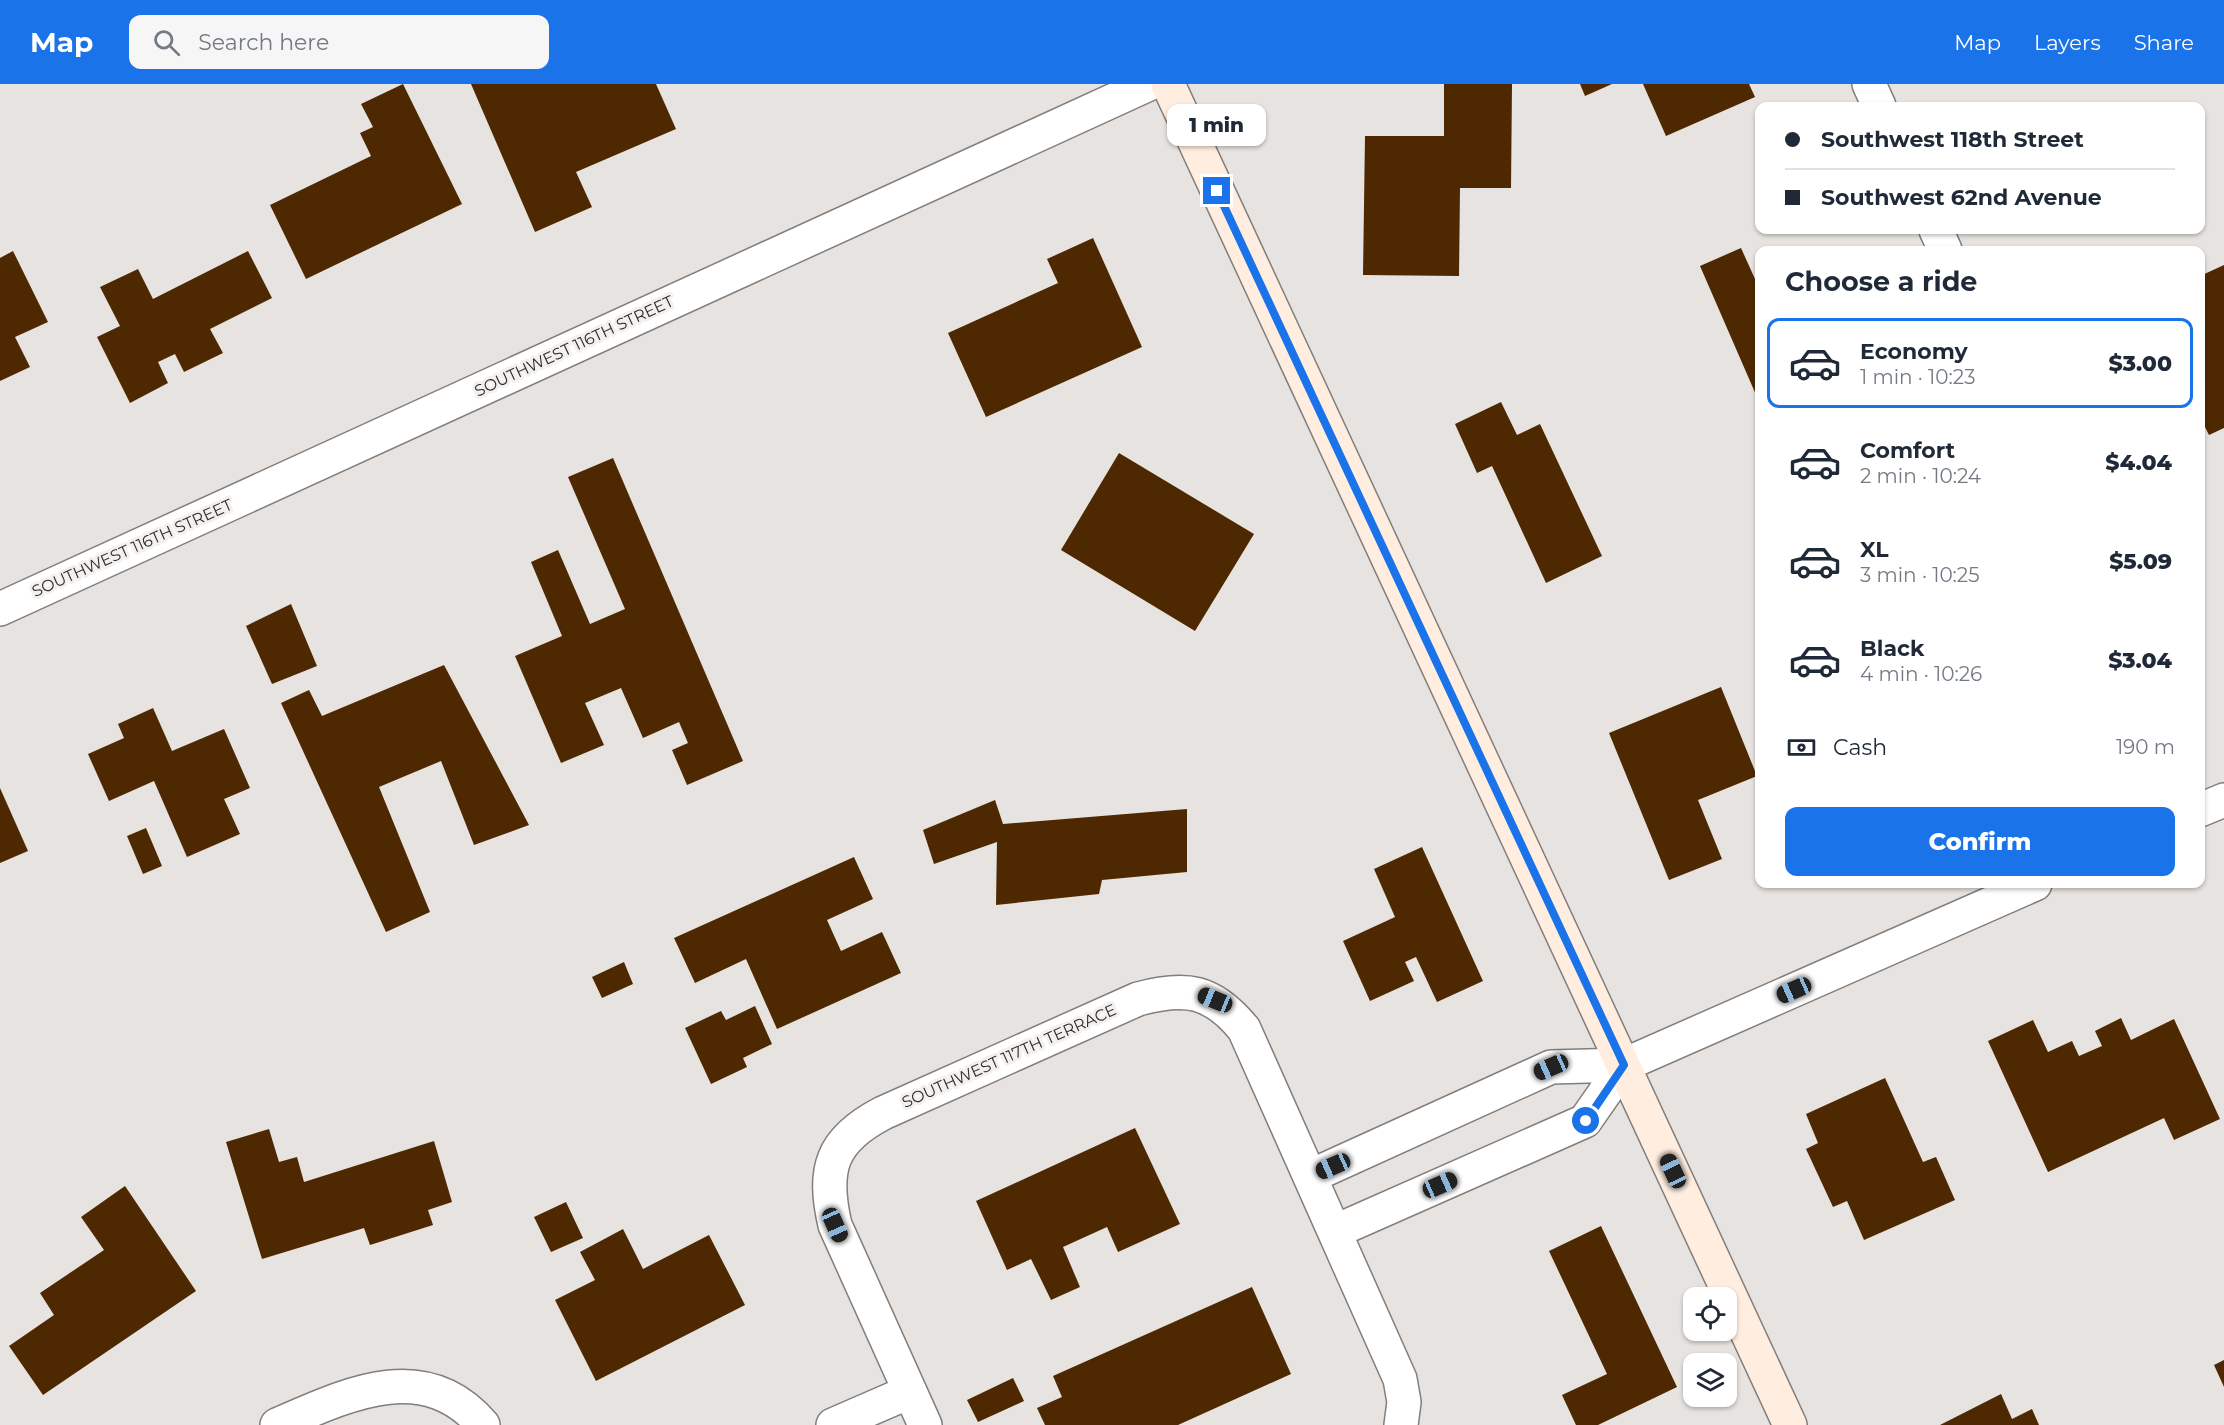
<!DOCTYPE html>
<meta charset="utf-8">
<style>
:root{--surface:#fff;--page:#f6f6f7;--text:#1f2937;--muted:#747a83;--line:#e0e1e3;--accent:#1a73e8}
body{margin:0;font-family:Montserrat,sans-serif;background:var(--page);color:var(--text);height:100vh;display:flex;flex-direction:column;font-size:22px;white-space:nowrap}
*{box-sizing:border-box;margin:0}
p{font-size:20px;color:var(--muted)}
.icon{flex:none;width:33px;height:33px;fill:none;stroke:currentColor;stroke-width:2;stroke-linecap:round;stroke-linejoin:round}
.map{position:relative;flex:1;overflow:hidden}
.panel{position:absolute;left:1755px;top:162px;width:450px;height:642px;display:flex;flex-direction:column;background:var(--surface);border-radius:12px;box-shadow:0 2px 4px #0004}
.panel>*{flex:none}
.top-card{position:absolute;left:1755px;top:18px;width:450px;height:132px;border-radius:12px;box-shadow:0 2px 4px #0004;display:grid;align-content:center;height:132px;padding:0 30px;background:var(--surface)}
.fabs{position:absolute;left:1683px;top:1203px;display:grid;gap:12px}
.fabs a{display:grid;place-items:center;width:54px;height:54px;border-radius:12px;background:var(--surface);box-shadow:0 2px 4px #0004;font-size:30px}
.end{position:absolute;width:27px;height:27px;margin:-14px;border:8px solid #1a73e8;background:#fff;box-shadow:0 0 0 3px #fff}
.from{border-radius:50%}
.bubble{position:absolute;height:42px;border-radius:12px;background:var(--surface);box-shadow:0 2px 4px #0004;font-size:20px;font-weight:800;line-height:42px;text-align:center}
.car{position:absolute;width:18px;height:36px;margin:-18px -9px;border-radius:8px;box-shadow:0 0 4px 2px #0007;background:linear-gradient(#222 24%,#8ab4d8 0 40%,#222 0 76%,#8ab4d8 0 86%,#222 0)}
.top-card b{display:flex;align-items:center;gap:21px;height:57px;font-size:22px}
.top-card b+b{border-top:2px solid var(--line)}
.top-card i{width:15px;height:15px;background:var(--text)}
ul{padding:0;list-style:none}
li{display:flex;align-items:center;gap:18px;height:90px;margin:0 12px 9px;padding:0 18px;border:3px solid transparent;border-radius:12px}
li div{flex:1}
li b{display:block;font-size:22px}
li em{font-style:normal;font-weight:800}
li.active{border-color:var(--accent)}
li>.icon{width:54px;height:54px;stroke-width:1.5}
h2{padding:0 30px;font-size:27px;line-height:72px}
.pay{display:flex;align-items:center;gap:15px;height:66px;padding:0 30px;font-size:22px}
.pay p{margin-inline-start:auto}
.cta{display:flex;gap:12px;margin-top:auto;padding:12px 30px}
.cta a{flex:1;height:69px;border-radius:12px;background:var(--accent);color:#fff;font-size:24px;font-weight:800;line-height:69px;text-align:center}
header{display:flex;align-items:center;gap:36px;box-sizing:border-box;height:84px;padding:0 30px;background:var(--accent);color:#fff}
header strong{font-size:28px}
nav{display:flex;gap:33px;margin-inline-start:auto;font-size:21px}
.search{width:420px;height:54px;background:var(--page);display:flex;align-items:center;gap:15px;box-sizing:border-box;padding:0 21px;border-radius:12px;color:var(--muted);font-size:22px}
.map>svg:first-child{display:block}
</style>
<header>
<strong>Map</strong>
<div class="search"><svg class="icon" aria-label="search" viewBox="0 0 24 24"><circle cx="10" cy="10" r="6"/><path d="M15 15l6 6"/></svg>Search here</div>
<nav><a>Map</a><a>Layers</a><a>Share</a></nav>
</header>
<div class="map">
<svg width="2224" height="1341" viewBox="0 0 2224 1341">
<rect width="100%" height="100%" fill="#e6e3e0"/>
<path fill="#4e2800" d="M403,0L462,120L306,195L270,121L371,72L360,49L373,43L361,20Z
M471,0H656L676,45L576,88L592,123L535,148Z
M1444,0H1512L1511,104H1460L1459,192L1363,191L1365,52H1444Z
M1580,0H1612L1585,12Z
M1643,0H1749L1755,13L1666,52Z
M1093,154L1142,263L986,333L948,249L1058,199L1047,175Z
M1741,164L1760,206V320L1700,182Z
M13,167L48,238L15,253L30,283L0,297V174Z
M248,167L272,214L210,245L223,269L184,288L175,270L158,278L168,299L130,319L97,253L120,242L100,203L138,185L153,215Z
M2224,181V344L2209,351L2200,333V192Z
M1501,318L1517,351L1540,340L1602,472L1546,499L1492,382L1477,389L1455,340Z
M1119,369L1254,450L1195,547L1061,466Z
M613,374L743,677L687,701L672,666L688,659L679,638L643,654L621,604L585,619L604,661L561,679L515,572L562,552L531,478L558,466L590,540L625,525L568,393Z
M291,520L317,582L272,600L246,542Z
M444,581L529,741L474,761L441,677L379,703L430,828L386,848L281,619L309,606L322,632Z
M1721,603L1757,692L1698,716L1722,775L1669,796L1609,649Z
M153,624L172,667L224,645L250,704L224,715L240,750L187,773L154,697L109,717L88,670L124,654L118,640Z
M0,704L28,767L0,779Z
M995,716L1003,740L1187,725V788L1102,796L1099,810L996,821L997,758L934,780L923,746Z
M146,744L162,782L143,790L127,752Z
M1422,763L1483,897L1437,918L1416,873L1405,878L1414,897L1370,917L1343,857L1395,833L1374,785Z
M854,773L873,815L827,836L841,867L882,848L901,889L777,945L746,875L695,899L674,854Z
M624,878L633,900L602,914L592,893Z
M755,922L772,960L743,974L747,983L711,1000L685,944L721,927L726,936Z
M2121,934L2131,956L2174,935L2220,1035L2174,1056L2164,1034L2048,1088L1988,957L2033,936L2048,968L2072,957L2079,972L2102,962L2095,947Z
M1885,994L1923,1078L1936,1073L1955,1116L1864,1156L1847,1117L1833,1123L1806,1065L1818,1059L1806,1030Z
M1135,1044L1180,1140L1118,1168L1107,1143L1063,1163L1080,1203L1051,1216L1031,1175L1007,1186L976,1117Z
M269,1045L279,1078L297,1073L304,1098L434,1057L452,1118L428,1126L433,1141L370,1161L364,1144L262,1175L226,1058Z
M125,1102L196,1207L43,1311L9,1262L54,1231L40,1209L104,1166L81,1133Z
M566,1118L583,1154L551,1168L534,1133Z
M1601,1142L1677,1303L1598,1341H1576L1562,1311L1607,1290L1549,1167Z
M623,1145L643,1185L709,1151L745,1221L596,1297L555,1216L595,1196L580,1168Z
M1252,1203L1291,1290L1178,1341H1045L1037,1324L1062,1313L1053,1292Z
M2224,1276V1303L2214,1281Z
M1013,1294L1024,1317L978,1338L967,1316Z
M2001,1310L2012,1335L2032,1325L2039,1341H1940Z"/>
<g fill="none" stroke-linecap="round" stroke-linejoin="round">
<g stroke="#817e7c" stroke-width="36">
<path id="street" d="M1869,0L1879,22
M1936,146L1945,166
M0,525L1149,0
M2200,726L2224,716
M1311,1092L1551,983L1624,981L2035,800
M1336,1147L1585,1037L1624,981
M277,1341C346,1311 424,1272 483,1341
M833,1341L909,1308
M925,1341L835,1141C822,1085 831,1056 883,1029L1138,915C1186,902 1212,906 1244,945L1400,1295L1404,1318L1401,1341"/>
</g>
<g stroke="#817e7c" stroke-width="36">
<path id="secondary" d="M1168,0L1790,1341"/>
</g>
<use href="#street" stroke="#fff" stroke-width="33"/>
<use href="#secondary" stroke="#ffeddf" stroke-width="33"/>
</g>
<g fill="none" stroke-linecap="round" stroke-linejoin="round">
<path stroke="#1a73e8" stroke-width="8" d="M1217,107L1624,981L1586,1037"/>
</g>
<g text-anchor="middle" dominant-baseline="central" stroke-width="6" stroke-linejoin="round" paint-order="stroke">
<g font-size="16" fill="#2d2c2b" stroke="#f3f0ed">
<text transform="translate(574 262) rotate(-25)">SOUTHWEST 116TH STREET</text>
<text transform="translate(132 464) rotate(-24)">SOUTHWEST 116TH STREET</text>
<text transform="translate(1009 972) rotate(-24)">SOUTHWEST 117TH TERRACE</text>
</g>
</g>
</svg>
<div class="fabs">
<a><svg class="icon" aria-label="locate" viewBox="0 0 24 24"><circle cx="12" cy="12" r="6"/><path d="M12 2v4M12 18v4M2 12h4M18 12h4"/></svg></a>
<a><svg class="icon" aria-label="layers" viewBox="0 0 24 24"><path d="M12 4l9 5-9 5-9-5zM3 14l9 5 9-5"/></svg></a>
</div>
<i class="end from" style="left:1586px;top:1037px"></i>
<i class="end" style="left:1217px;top:107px"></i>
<div class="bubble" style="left:1167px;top:20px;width:99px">1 min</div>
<i class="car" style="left:1794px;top:906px;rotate:246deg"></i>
<i class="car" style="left:1215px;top:916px;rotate:292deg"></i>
<i class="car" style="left:1551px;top:983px;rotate:246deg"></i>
<i class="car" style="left:1333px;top:1082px;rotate:246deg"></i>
<i class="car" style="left:1673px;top:1087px;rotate:335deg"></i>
<i class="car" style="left:1440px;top:1101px;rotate:66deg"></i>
<i class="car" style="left:835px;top:1141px;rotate:156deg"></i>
<div class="top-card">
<b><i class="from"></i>Southwest 118th Street</b>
<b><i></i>Southwest 62nd Avenue</b>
</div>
<section class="panel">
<h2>Choose a ride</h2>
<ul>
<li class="active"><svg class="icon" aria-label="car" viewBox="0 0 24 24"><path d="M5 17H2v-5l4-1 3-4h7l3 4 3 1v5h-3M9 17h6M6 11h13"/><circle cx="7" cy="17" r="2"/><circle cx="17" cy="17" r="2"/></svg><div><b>Economy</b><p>1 min · 10:23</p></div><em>$3.00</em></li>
<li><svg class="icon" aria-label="car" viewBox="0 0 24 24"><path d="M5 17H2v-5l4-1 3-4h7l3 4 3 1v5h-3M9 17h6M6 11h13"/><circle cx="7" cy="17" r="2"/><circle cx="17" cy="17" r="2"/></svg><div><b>Comfort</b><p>2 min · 10:24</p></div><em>$4.04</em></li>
<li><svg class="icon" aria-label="car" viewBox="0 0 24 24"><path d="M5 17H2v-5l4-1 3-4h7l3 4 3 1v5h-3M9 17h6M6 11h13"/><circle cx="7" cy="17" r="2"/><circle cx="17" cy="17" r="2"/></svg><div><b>XL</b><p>3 min · 10:25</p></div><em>$5.09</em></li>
<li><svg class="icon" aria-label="car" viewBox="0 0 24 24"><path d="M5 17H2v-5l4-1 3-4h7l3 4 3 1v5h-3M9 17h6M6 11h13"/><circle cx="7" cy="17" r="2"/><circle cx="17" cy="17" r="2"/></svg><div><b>Black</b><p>4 min · 10:26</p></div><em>$3.04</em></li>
</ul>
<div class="pay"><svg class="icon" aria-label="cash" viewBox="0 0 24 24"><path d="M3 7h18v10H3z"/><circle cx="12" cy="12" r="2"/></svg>Cash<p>190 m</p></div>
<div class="cta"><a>Confirm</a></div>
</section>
</div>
